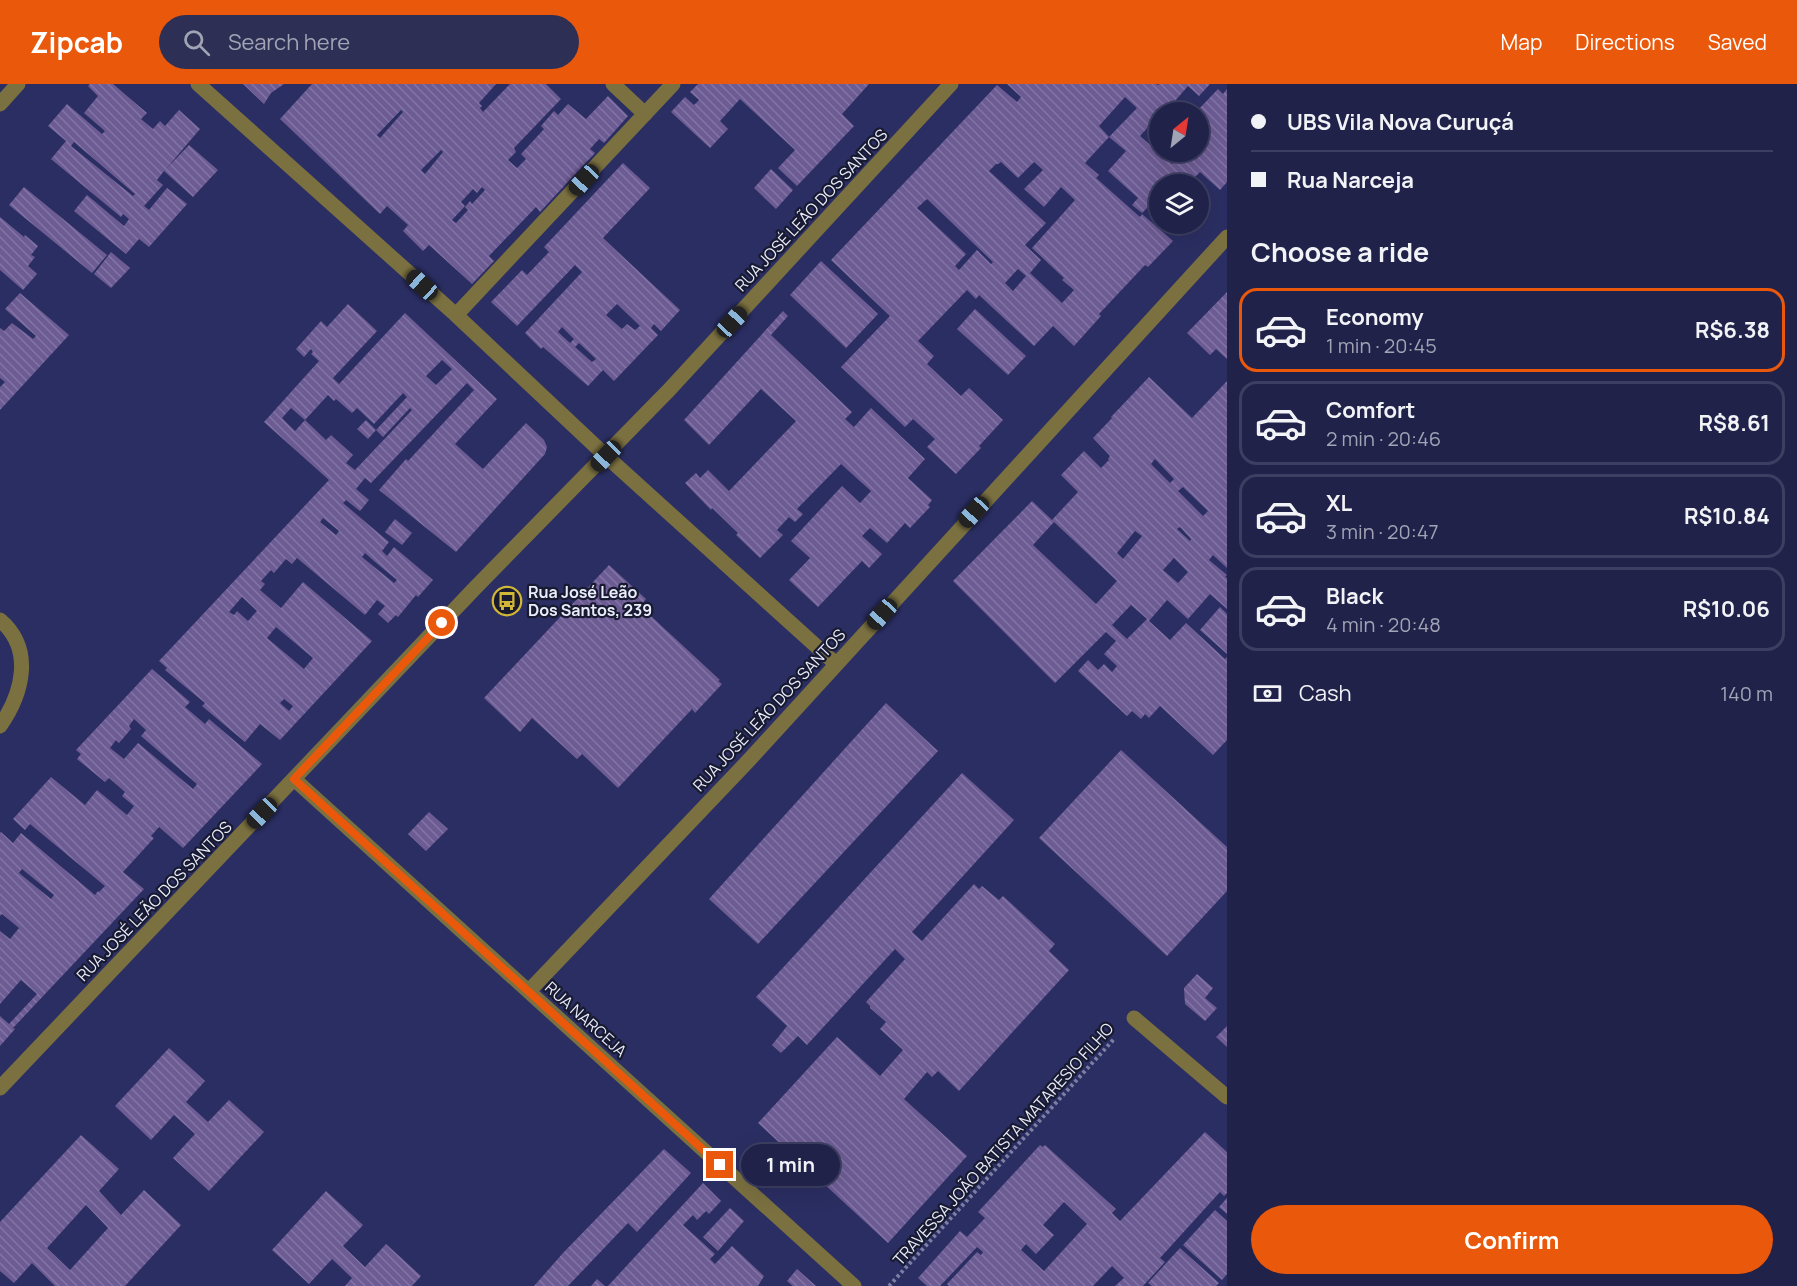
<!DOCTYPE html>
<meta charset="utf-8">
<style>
:root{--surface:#20224a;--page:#2d2f54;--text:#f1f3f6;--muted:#a2a4b5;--line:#3d3f62;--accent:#ea580c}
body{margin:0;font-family:Manrope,sans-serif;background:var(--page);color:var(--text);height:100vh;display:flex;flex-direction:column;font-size:22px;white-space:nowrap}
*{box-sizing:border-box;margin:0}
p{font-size:20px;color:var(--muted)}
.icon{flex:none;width:33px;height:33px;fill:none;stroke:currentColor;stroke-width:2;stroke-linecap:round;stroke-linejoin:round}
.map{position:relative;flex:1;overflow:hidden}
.side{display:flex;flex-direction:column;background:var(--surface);width:570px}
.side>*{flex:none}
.top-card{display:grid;align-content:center;height:132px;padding:0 24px;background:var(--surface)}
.needle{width:39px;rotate:30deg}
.controls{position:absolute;left:1149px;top:18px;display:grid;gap:12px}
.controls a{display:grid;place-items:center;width:60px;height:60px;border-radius:50%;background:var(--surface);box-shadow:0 6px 24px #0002,0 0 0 2px var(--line);font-size:30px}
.end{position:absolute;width:27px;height:27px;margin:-14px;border:8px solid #ea580c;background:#fff;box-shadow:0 0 0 3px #fff}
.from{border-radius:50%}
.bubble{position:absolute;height:42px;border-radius:21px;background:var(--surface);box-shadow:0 6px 24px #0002,0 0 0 2px var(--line);font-size:20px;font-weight:700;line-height:42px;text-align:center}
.car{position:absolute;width:18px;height:36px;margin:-18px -9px;border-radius:8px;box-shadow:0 0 4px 2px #0007;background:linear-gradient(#222 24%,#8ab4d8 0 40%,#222 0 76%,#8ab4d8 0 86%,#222 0)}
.top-card b{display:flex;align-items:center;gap:21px;height:57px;font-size:22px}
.top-card b+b{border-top:2px solid var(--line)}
.top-card i{width:15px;height:15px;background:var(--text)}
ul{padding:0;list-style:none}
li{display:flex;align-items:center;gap:18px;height:84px;margin:0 12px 9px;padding:0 12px;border:3px solid var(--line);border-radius:18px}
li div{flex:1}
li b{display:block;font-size:22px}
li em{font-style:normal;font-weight:700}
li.current{border-color:var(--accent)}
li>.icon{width:54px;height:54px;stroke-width:1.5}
h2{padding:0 24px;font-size:27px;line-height:72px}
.pay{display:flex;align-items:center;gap:15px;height:66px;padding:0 24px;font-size:22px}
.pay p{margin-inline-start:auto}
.cta{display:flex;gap:12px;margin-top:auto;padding:12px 24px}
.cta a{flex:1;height:69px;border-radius:36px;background:var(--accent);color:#fff;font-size:24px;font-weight:700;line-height:69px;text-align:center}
header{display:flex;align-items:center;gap:36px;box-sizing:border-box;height:84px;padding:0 30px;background:var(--accent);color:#fff}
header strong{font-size:28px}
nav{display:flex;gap:33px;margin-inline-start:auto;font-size:21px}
.search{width:420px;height:54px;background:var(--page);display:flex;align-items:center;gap:15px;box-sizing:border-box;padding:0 21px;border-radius:33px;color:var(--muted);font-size:22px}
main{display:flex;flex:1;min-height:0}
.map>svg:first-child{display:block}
</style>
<header>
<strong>Zipcab</strong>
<div class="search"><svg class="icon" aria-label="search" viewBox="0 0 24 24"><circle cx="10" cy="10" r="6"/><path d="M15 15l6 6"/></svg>Search here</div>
<nav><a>Map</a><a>Directions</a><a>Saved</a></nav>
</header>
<main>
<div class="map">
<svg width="1227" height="1202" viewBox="0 0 1227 1202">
<defs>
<pattern id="building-back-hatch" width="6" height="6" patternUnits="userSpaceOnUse" patternTransform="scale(1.5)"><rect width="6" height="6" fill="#6d5c94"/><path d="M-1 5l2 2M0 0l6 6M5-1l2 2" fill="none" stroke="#8274a4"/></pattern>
</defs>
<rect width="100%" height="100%" fill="#2b2e62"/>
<path fill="url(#building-back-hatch)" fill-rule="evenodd" d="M90,0H113L147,29L141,35L153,45L160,37L165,42L179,26L200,45L166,85L189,61L218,86L193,113L164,87L157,96L163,101L144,122L149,126L167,104L187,120L149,163L139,155L126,170L74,127L87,111L124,142L129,135L123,130L121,133L51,75L66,57L48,42L67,20L102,50L105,47L84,29L98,12L88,2ZM74,58L135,110L133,112L71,62Z
M243,0H284L271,9L264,20Z
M312,0H496L479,19L482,22L480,24L483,28L510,0H546L561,15L514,64L516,68L508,76L517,84L526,75L521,70L544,45L541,42L554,27L558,31L568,20L586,35L608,12L628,32L604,59L599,55L590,65L595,69L551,116L540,128L536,123L489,172L494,177L472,200L429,161L423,167L403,147L408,141L387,122L380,130L280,35ZM401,26L403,28L380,54L377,51ZM441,66L443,68L425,90L421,86ZM482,103L485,106L472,120L470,117L465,123L468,126L456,139L452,136L465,122L461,118L473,105L477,109Z
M698,0H869L842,30L854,42L797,102L778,84L795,66L740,15L720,37L728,45L710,64L671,28L685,13L694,21L699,16L690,8Z
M1007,0H1156L1158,1L1159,0H1210L1199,12L1188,2L1175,17L1188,28H1160V52L1149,42L1140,52L1172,80L1181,71L1177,68H1198V28H1196L1218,5L1223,10L1227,5V98L1220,106L1200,88L1188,100H1160V128L1157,130L1149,122L1142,129L1132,121L1138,114L1108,87L1126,67L1109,53L1085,79L1099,91L1096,94L1140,133L1142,130L1173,157L1148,183L1145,181L1099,230L1101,232L1074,262L1053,242L1034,262L979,211L976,215L967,206L918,257L934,272L927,280L961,312L969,304L1003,336L979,362L981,364L956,390L927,363L935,355L913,335L905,343L841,283L890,232L831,176L997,1L1017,18L1021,13ZM1125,13L1137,24L1109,53L1099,42ZM1001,78L1018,94L1034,78L1043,86L1024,105L1044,123L1061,103L1075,116L1032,164L1064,194L1062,196L1074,206L1062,219L1030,189L1041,176L1025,161L1046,139L989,87L996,80H998ZM927,115L993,178L991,180L977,166L959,186L955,182L966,170L917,124ZM1018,185L1026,192L1013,207L1005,199Z
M623,79L650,104L603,154L680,226L661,247L654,240L651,244L658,251L614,297L603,286L588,302L543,263L541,265L525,249L582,188L575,181L517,242L491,218L522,186L527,191L549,168L544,163ZM617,220L640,242L635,246L627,240L622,245L606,231ZM562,243L574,255L570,259L558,248ZM579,259L596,275L592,278L575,263Z
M771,85L793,106L776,125L754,104Z
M24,103L107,171L92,189L9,121Z
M0,133L24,153L25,151L38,162L31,171L35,173L28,182L37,190L23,206L0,186Z
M111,168L130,184L111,204L94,190Z
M821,177L878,230L846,264L790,211Z
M1227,208V275L1216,265L1210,271L1187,249Z
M20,209L69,251L0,326V303L5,298L0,294V244L4,247L12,239L33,255L36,252L5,225Z
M348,220L377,247L333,294L339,300L405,229L497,315L455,360L483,385L526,339L544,356L547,363L545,370L456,468L379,406L406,375L408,377L474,306L467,299L371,399L365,394L356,405L369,416L360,427L346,416L343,419L389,458L382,467L387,472L394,463L433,496L418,513L416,511L398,533L396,531L388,539L378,530L385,522L377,516L365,531L297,474L292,480L286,475L274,489L271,486L261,497L265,500L260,506L281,524L303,498L372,557L280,656L260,640L245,658L202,622L205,619L165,586L167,584L159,577L329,396L264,338L319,277L311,270L313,268L311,265L304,273L296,265L321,237L327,243ZM442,276L452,285L436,301L426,292ZM403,309L407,313L376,346L366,336L357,345L368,355L376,346L383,353L410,324L412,326L355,386L346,379L353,371L331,351L326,356L305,336L295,347L282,334L291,324L305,336L328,311L334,317L336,315L352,329L357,324L374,340ZM323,434L339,447L336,451L320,438ZM365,469L374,477L397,496L394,499L362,473ZM242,513L257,527L248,537L237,527L234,531L229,528ZM276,543L313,574L304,585L267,554ZM284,615L293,622L289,627L280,619Z
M975,225L1026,272L1008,291L957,245Z
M783,227L788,232L771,251L852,328L845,335L854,343L871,324L925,375L908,394L932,416L928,421L930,423L910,444L905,439L887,459L870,444L862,452L882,470L869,484L862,477L818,523L789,496L810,474L791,457L842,402L860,419L871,407L841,380L797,425L803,430L795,438L789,433L777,446L783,451L760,474L736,451L738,449L712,424L711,426L685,399L696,389L700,394L708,386L729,407L796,337L761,305L709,361L684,336Z
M1149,293L1192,334L1227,297V484L1213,471L1209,476L1227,491L1225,493L1227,494V525L1210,510L1188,535L1167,516L1149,537L1170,556L1186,539L1225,575L1227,573V656L1213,671L1160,622L1149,634L1145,630L1141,635L1132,627L1127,632L1078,587L1088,576L1098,586L1104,580L1112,588L1117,582L1104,570L1116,557L1106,548L1055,599L953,497L1032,417L1052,436L1078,408L1061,391L1084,367L1101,384L1109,376L1108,375L1110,372L1093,354L1112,334L1111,333ZM1155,375L1174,395L1170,399L1151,380ZM1183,403L1208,427L1203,432L1178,407ZM1054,438L1117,497L1096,520L1033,461ZM1180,443L1191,455L1190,457L1177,445ZM1135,447L1142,452L1123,475L1117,469ZM1174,474L1188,488L1178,499L1163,486ZM1131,521L1147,535L1127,555L1112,541Z
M395,435L412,449L402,461L385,448Z
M609,481L646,515L640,522L720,596L718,597L722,600L695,629L692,625L618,704L582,670L577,675L532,634L520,648L484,614Z
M1220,523L1227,530V570L1200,546Z
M152,585L190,618L185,623L205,640L209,635L262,680L183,764L159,743L151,752L154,754L123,788L144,805L13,944L15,945L0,962V932L9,940L37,910L21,896L0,920V847L10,855L19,844L2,830L0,832V749L1,748L13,759L21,749L95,811L98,807L99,808L105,802L30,740L25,746L13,735L51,693L85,721L97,706L127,731L134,722L122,712L125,708L109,694L105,698L77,675L81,670L76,666ZM134,635L146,646L141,652L197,700L193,705L138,659L124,675L110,664L116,656L119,659L131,645L129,642ZM22,785L54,811L51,815L19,789Z
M886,619L938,667L758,860L709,815Z
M1121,666L1227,763V807L1167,872L1039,754Z
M962,689L1014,736L912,848L922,857L974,800L979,805L982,802L999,816L1003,812L1055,860L1049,867L1069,886L959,1007L938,987L932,993L927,988L904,1015L967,1072L888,1159L758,1039L837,953L880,992L903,966L880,945L886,938L870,924V922L866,918L905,875L895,865L807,961L798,952L781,969L772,961L787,942L756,913Z
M429,728L448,745L426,767L408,750Z
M1197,890L1213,904L1205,914L1217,924L1205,937L1185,920L1184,904Z
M1227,942V963L1216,953Z
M169,964L205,997L186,1018L208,1038L229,1016L264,1048L209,1107L173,1074L195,1050L174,1031L151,1056L115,1022Z
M1205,1048L1227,1068V1109L1224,1112L1220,1108L1160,1174L1165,1178L1143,1202H1115L1124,1194L1112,1182L1093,1202H949L947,1200L977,1168L981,1171L983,1168L977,1163L940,1202H927L918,1194L960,1147L967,1153L985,1134L978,1128L1040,1061L1043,1063L1045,1061L1116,1125L1112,1129L1120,1137ZM1064,1118L1087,1140L1044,1187L1021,1166L1026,1160L1036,1170L1054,1151L1043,1141Z
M81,1051L119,1085L99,1107L121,1131L144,1106L181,1141L125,1202H55L32,1179L14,1199L0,1187V1138ZM86,1121L108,1144L70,1186L47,1164Z
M664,1065L691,1089L637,1148L628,1139L568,1202H534L563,1169Z
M703,1099L721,1117L709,1130L706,1127L697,1136L693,1131L683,1141L715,1170L710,1175L715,1180L732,1162L764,1192L758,1202H608Z
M326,1107L363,1141L343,1162L365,1183L386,1160L421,1192L412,1202H345L352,1194L332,1175L309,1200L272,1166Z
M1227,1114V1130L1219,1123Z
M730,1124L744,1137L718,1167L703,1153Z
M1215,1126L1227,1137V1190L1222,1196L1183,1161Z
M1180,1164L1219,1199L1216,1202H1152L1148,1199Z
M797,1185L816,1202H793L787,1197Z
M597,1195L605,1202H591Z"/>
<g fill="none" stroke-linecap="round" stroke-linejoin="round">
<path stroke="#7c7fa2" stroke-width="4" stroke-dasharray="3 3" stroke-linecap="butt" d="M889,1202L1115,954"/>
<path stroke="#7b7040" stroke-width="15" d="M613,0L645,30"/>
<path stroke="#7b7040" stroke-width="15" d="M198,0L456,231L606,372L836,580
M0,20L18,0
M456,231L673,0
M0,536C34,565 23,609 0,642
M294,695L854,1202
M529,907L750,675L1227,153
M1134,934L1227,1013
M0,1004L475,504L669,306L951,0"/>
</g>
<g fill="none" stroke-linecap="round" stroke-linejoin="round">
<path stroke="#ea580c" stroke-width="8" d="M442,539L294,695L720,1081"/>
</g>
<defs>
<g id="bus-ring" transform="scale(1.5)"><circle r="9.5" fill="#181a31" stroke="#d1b736" stroke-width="1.5"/><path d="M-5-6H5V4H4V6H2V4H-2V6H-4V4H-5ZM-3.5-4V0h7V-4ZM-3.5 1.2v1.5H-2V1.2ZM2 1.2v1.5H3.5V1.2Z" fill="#d1b736"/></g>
</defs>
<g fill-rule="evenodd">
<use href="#bus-ring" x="507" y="517"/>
</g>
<g text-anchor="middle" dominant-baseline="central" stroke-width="4.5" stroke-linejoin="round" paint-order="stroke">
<g font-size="16" fill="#e9ecf9" stroke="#181a31">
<text transform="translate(811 126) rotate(-47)">RUA JOSÉ LEÃO DOS SANTOS</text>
<text transform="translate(769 626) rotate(-47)">RUA JOSÉ LEÃO DOS SANTOS</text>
<text transform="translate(154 817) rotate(-46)">RUA JOSÉ LEÃO DOS SANTOS</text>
<text transform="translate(586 935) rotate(42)">RUA NARCEJA</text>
<text transform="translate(1003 1060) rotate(-48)">TRAVESSA JOÃO BATISTA MATARESIO FILHO</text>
</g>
<g font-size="16" font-weight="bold" fill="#e9ecf9" stroke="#181a31" text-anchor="start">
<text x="528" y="508">Rua José Leão<tspan x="528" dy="18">Dos Santos, 239</tspan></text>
</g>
</g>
</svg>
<div class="controls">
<a><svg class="needle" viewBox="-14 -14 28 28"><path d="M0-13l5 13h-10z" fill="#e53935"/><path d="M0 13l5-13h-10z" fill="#a2a4b5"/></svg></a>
<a><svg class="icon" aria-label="layers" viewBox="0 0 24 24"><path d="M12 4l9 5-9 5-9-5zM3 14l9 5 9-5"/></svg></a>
</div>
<i class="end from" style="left:442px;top:539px"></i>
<i class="end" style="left:720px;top:1081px"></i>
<div class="bubble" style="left:741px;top:1060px;width:99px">1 min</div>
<i class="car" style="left:584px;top:96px;rotate:223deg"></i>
<i class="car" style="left:422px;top:201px;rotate:312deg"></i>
<i class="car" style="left:732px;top:238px;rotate:43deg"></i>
<i class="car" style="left:606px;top:372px;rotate:224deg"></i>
<i class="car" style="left:974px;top:428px;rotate:222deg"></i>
<i class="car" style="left:882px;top:530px;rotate:222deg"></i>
<i class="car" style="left:262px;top:729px;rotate:224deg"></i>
</div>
<section class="side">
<div class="top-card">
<b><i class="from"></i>UBS Vila Nova Curuçá</b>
<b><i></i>Rua Narceja</b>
</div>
<h2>Choose a ride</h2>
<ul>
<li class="current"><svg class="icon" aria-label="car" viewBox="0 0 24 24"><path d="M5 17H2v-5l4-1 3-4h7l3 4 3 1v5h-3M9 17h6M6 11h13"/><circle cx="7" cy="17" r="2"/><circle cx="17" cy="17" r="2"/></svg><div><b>Economy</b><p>1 min · 20:45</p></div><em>R$6.38</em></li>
<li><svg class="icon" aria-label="car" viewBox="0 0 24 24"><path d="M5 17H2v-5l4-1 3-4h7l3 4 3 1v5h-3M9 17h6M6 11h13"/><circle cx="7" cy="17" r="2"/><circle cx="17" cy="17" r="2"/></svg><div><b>Comfort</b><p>2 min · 20:46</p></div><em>R$8.61</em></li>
<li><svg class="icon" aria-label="car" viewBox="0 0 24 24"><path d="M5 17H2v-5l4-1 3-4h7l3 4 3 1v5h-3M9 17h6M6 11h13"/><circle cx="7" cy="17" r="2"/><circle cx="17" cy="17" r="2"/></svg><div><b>XL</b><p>3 min · 20:47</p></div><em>R$10.84</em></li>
<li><svg class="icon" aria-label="car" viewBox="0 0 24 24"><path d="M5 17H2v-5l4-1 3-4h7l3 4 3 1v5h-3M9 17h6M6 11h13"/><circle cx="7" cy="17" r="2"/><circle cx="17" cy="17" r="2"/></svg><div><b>Black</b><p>4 min · 20:48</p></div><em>R$10.06</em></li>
</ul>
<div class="pay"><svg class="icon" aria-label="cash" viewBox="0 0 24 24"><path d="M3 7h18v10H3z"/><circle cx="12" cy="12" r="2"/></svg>Cash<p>140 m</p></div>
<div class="cta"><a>Confirm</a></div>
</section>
</main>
